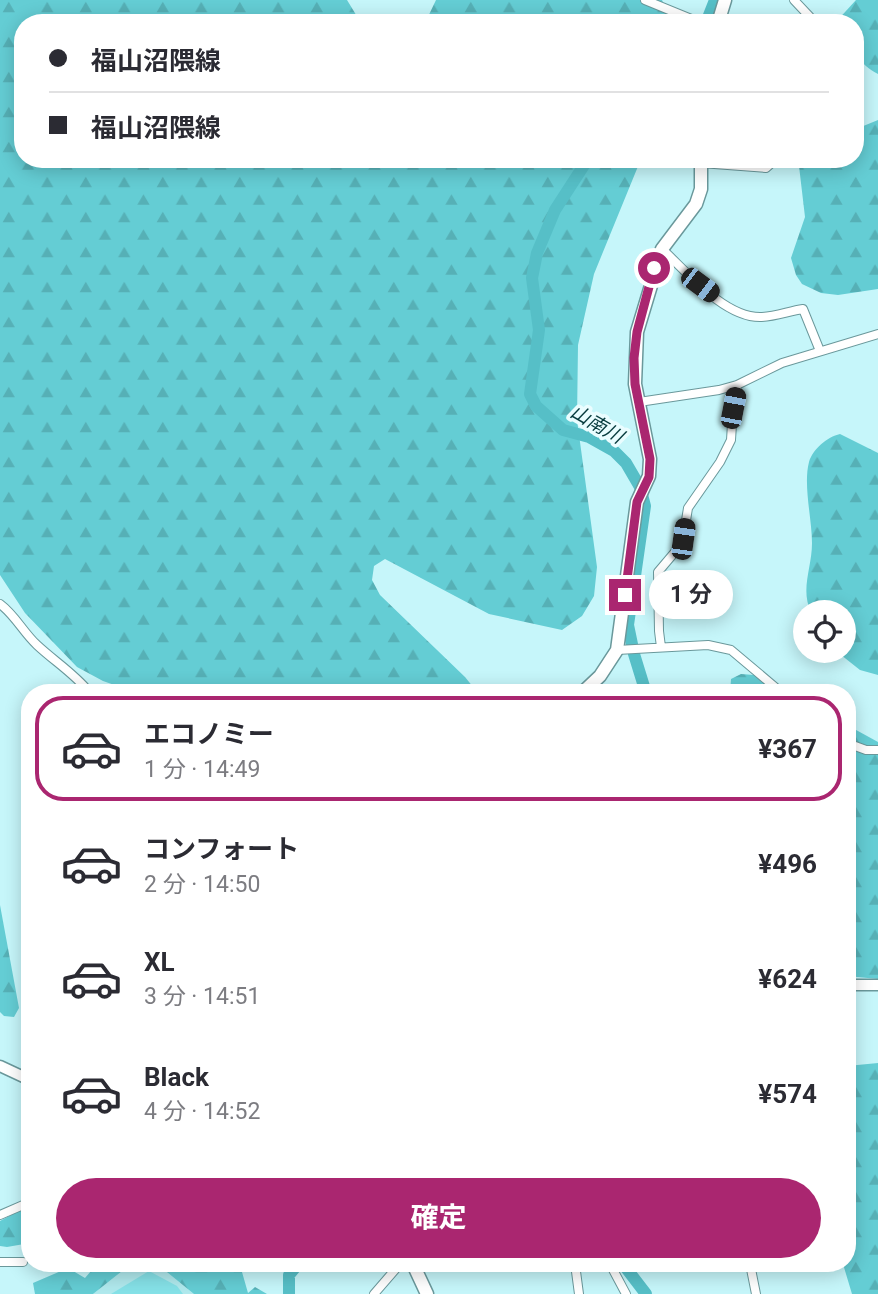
<!DOCTYPE html>
<html lang="ja">
<meta charset="utf-8">
<style>
:root{--surface:#fff;--page:#f2f2f3;--text:#2b2b33;--muted:#7c7c81;--line:#e1e1e2;--accent:#aa2670}
body{margin:0;font-family:Roboto,"Noto Sans JP",sans-serif;background:var(--page);color:var(--text);height:100vh;display:flex;flex-direction:column;font-size:26px;white-space:nowrap}
*{box-sizing:border-box;margin:0}
p{font-size:23px;color:var(--muted)}
.icon{flex:none;width:38px;height:38px;fill:none;stroke:currentColor;stroke-width:2;stroke-linecap:round;stroke-linejoin:round}
.map{position:relative;flex:1;overflow:hidden}
.drawer{position:absolute;left:21px;top:684px;width:835px;height:588px;display:flex;flex-direction:column;background:var(--surface);border-radius:28px;box-shadow:0 4px 18px #0003}
.drawer>*{flex:none}
.banner{position:absolute;left:14px;top:14px;width:850px;height:154px;border-radius:28px;box-shadow:0 4px 18px #0003;display:grid;align-content:center;height:154px;padding:0 35px;background:var(--surface)}
.buttons{position:absolute;left:793px;top:600px;display:grid;gap:14px}
.buttons a{display:grid;place-items:center;width:63px;height:63px;border-radius:50%;background:var(--surface);box-shadow:0 4px 18px #0003;font-size:35px}
.end{position:absolute;width:32px;height:32px;margin:-16px;border:9px solid #aa2670;background:#fff;box-shadow:0 0 0 4px #fff}
.from{border-radius:50%}
.bubble{position:absolute;height:49px;border-radius:24px;background:var(--surface);box-shadow:0 4px 18px #0003;font-size:23px;font-weight:700;line-height:49px;text-align:center}
.car{position:absolute;width:21px;height:42px;margin:-21px -10px;border-radius:9px;box-shadow:0 0 5px 2px #0007;background:linear-gradient(#222 24%,#8ab4d8 0 40%,#222 0 76%,#8ab4d8 0 86%,#222 0)}
.banner b{display:flex;align-items:center;gap:24px;height:66px;font-size:26px}
.banner b+b{border-top:2px solid var(--line)}
.banner i{width:18px;height:18px;background:var(--text)}
ul{padding:12px 0 0;list-style:none}
li{display:flex;align-items:center;gap:21px;height:105px;margin:0 14px 10px;padding:0 21px;border:4px solid transparent;border-radius:28px}
li div{flex:1}
li b{display:block;font-size:26px}
li em{font-style:normal;font-weight:700}
li.selected{border-color:var(--accent)}
li>.icon{width:63px;height:63px;stroke-width:1.5}
.action{display:flex;gap:14px;margin-top:auto;padding:14px 35px}
.action a{flex:1;height:80px;border-radius:42px;background:var(--accent);color:#fff;font-size:28px;font-weight:700;line-height:80px;text-align:center}
.map>svg:first-child{display:block}
</style>
<div class="map">
<svg width="878" height="1294" viewBox="0 0 878 1294">
<defs>
<pattern id="forest-firs" width="22" height="20" patternUnits="userSpaceOnUse" patternTransform="scale(1.75)"><rect width="22" height="20" fill="#64cdd4"/><path d="M5 1l3.5 6h-7zM16 11l3.5 6h-7z" fill="#56b0b6"/></pattern>
</defs>
<rect width="100%" height="100%" fill="#c6f6fa"/>
<path fill="#b0e9ed" d="M131,1264H157L194,1294H93Z"/>
<path fill="url(#forest-firs)" d="M0,0H347L358,18L364,23H23V159H641L594,274L578,345L577,420L597,567L594,596L582,616L562,630L489,614L385,559L374,566L372,580L380,595L465,677L478,693H137L103,681L77,667L25,613L0,575Z
M436,0H662L672,23H425Z
M856,0H878V74C853,61 856,48 856,23H835Z
M878,120V289L838,295L821,293L802,284L796,275L791,258L805,217L799,166L801,159H856V129Z
M840,434L878,453V675L860,670L836,651H844V612H811C800,589 812,568 812,543C812,519 803,485 809,462C813,449 827,437 840,434Z
M741,674L754,675L787,693H730L731,679Z
M847,725L878,742V979L847,976Z
M0,905L19,1008L14,1017L4,1016L0,1012Z
M878,1063V1294H852L843,1264H847V1066Z
M30,1205V1243L7,1247L0,1246V1221Z
M97,1264H131L93,1294H35L33,1283L68,1268L85,1278Z
M157,1264H233L242,1272L248,1293L255,1287L267,1294H194Z"/>
<path fill="#85e1e7" d="M149,1271L177,1286L183,1294H111Z"/>
<g fill="none" stroke-linecap="round" stroke-linejoin="round">
<path stroke="#56bfc7" stroke-width="12" d="M706,23L715,0
M588,159L555,210L537,253L532,278L539,330L530,394L536,406L563,430L589,437L614,451L626,463L640,487L645,506L628,625L634,654L646,693
M623,1264L646,1294
M289,1294V1275L298,1264"/>
<g stroke="#6a989b" stroke-width="10">
<path id="street" d="M645,0L701,23
M794,0L810,17L808,23
M701,163L766,168L776,159
M662,249C687,272 724,317 760,317C774,317 789,311 803,309L820,351
M639,402L719,390L737,385L782,363L878,334
M0,604C15,615 23,632 37,645C54,661 75,674 90,693
M661,647L659,631L658,572L680,546L683,539L688,508L720,462L731,440L733,408L737,385
M617,650L708,645L731,650L782,693
M847,743L866,750H878
M0,1215L30,1202
M0,1262H23
M575,1264L579,1294
M610,1264L626,1294
M750,1264L756,1294
M374,1294L400,1264"/>
</g>
<g stroke="#6a989b" stroke-width="13">
<path id="secondary" d="M847,985H878
M0,1066L30,1080"/>
</g>
<g stroke="#6a989b" stroke-width="15">
<path id="primary" d="M718,23L725,0
M582,693L600,676L617,650L637,502L649,476L650,459L635,384L637,332L662,249L696,204L701,189V159
M413,1264L427,1294"/>
</g>
<use href="#street" stroke="#fff" stroke-width="8"/>
<use href="#secondary" stroke="#fff" stroke-width="10"/>
<use href="#primary" stroke="#fff" stroke-width="12"/>
</g>
<g fill="none" stroke-linecap="round" stroke-linejoin="round">
<path stroke="#aa2670" stroke-width="9" d="M625,595L637,502L649,477L650,459L635,384L634,358L637,332L654,268"/>
</g>
<g text-anchor="middle" dominant-baseline="central" stroke-width="7" stroke-linejoin="round" paint-order="stroke">
<g font-size="19" font-style="italic" fill="#073b3e" stroke="#eafdff">
<text transform="translate(597 424) rotate(30)">山南川</text>
</g>
</g>
</svg>
<div class="buttons">
<a><svg class="icon" aria-label="locate" viewBox="0 0 24 24"><circle cx="12" cy="12" r="6"/><path d="M12 2v4M12 18v4M2 12h4M18 12h4"/></svg></a>
</div>
<i class="end from" style="left:654px;top:268px"></i>
<i class="end" style="left:625px;top:595px"></i>
<div class="bubble" style="left:649px;top:570px;width:84px">1 分</div>
<i class="car" style="left:700px;top:285px;rotate:127deg"></i>
<i class="car" style="left:733px;top:408px;rotate:11deg"></i>
<i class="car" style="left:683px;top:539px;rotate:8deg"></i>
<div class="banner">
<b><i class="from"></i>福山沼隈線</b>
<b><i></i>福山沼隈線</b>
</div>
<section class="drawer">
<ul>
<li class="selected"><svg class="icon" aria-label="car" viewBox="0 0 24 24"><path d="M5 17H2v-5l4-1 3-4h7l3 4 3 1v5h-3M9 17h6M6 11h13"/><circle cx="7" cy="17" r="2"/><circle cx="17" cy="17" r="2"/></svg><div><b>エコノミー</b><p>1 分 · 14:49</p></div><em>¥367</em></li>
<li><svg class="icon" aria-label="car" viewBox="0 0 24 24"><path d="M5 17H2v-5l4-1 3-4h7l3 4 3 1v5h-3M9 17h6M6 11h13"/><circle cx="7" cy="17" r="2"/><circle cx="17" cy="17" r="2"/></svg><div><b>コンフォート</b><p>2 分 · 14:50</p></div><em>¥496</em></li>
<li><svg class="icon" aria-label="car" viewBox="0 0 24 24"><path d="M5 17H2v-5l4-1 3-4h7l3 4 3 1v5h-3M9 17h6M6 11h13"/><circle cx="7" cy="17" r="2"/><circle cx="17" cy="17" r="2"/></svg><div><b>XL</b><p>3 分 · 14:51</p></div><em>¥624</em></li>
<li><svg class="icon" aria-label="car" viewBox="0 0 24 24"><path d="M5 17H2v-5l4-1 3-4h7l3 4 3 1v5h-3M9 17h6M6 11h13"/><circle cx="7" cy="17" r="2"/><circle cx="17" cy="17" r="2"/></svg><div><b>Black</b><p>4 分 · 14:52</p></div><em>¥574</em></li>
</ul>
<div class="action"><a>確定</a></div>
</section>
</div>
